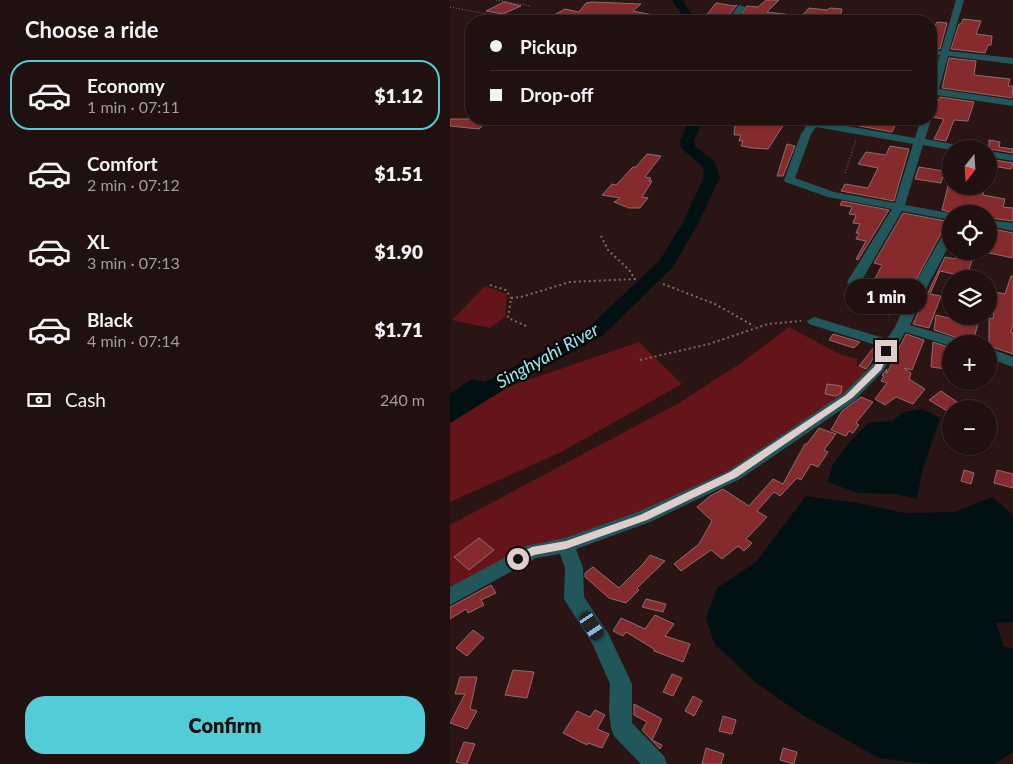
<!DOCTYPE html>
<meta charset="utf-8">
<style>
:root{--surface:#20100f;--page:#281918;--text:#f1f3f6;--muted:#a29d9e;--line:#3d302f;--accent:#52ccd6}
body{margin:0;font-family:Lato,sans-serif;background:var(--page);color:var(--text);height:100vh;display:flex;flex-direction:column;font-size:19px;white-space:nowrap}
*{box-sizing:border-box;margin:0}
p{font-size:16px;color:var(--muted)}
.icon{flex:none;width:28px;height:28px;fill:none;stroke:currentColor;stroke-width:2;stroke-linecap:round;stroke-linejoin:round}
.map{position:relative;flex:1;overflow:hidden}
.sheet{display:flex;flex-direction:column;background:var(--surface);width:450px}
.sheet>*{flex:none}
.guide{position:absolute;left:15px;top:15px;width:472px;height:110px;border-radius:20px;box-shadow:0 1px 4px #0004,0 0 0 1px var(--line);display:grid;align-content:center;height:110px;padding:0 25px;background:var(--surface)}
.needle{width:32px;rotate:197deg}
.fabs{position:absolute;left:492px;top:140px;display:grid;gap:10px}
.fabs a{display:grid;place-items:center;width:55px;height:55px;border-radius:50%;background:var(--surface);box-shadow:0 1px 4px #0004,0 0 0 1px var(--line);font-size:25px}
.end{position:absolute;width:22px;height:22px;margin:-11px;border:6px solid #ddcecc;background:#111;box-shadow:0 0 0 2px #111}
.from{border-radius:50%}
.bubble{position:absolute;height:35px;border-radius:18px;background:var(--surface);box-shadow:0 1px 4px #0004,0 0 0 1px var(--line);font-size:16px;font-weight:800;line-height:35px;text-align:center}
.car{position:absolute;width:15px;height:30px;margin:-15px -8px;border-radius:6px;box-shadow:0 0 4px 1px #0007;background:linear-gradient(#222 24%,#8ab4d8 0 40%,#222 0 76%,#8ab4d8 0 86%,#222 0)}
.guide b{display:flex;align-items:center;gap:18px;height:48px;font-size:19px}
.guide b+b{border-top:1px solid var(--line)}
.guide i{width:12px;height:12px;background:var(--text)}
ul{padding:0;list-style:none}
li{display:flex;align-items:center;gap:15px;height:70px;margin:0 10px 8px;padding:0 15px;border:2px solid transparent;border-radius:20px}
li div{flex:1}
li b{display:block;font-size:19px}
li em{font-style:normal;font-weight:800}
li.current{border-color:var(--accent)}
li>.icon{width:45px;height:45px;stroke-width:1.5}
h2{padding:0 25px;font-size:22px;line-height:60px}
.pay{display:flex;align-items:center;gap:12px;height:55px;padding:0 25px;font-size:19px}
.pay p{margin-inline-start:auto}
.primary-button{display:flex;gap:10px;margin-top:auto;padding:10px 25px}
.primary-button a{flex:1;height:58px;border-radius:20px;background:var(--accent);color:#111;font-size:20px;font-weight:800;line-height:58px;text-align:center}
main{display:flex;flex:1;min-height:0}
.map>svg:first-child{display:block}
</style>
<main>
<section class="sheet">
<h2>Choose a ride</h2>
<ul>
<li class="current"><svg class="icon" aria-label="car" viewBox="0 0 24 24"><path d="M5 17H2v-5l4-1 3-4h7l3 4 3 1v5h-3M9 17h6M6 11h13"/><circle cx="7" cy="17" r="2"/><circle cx="17" cy="17" r="2"/></svg><div><b>Economy</b><p>1 min · 07:11</p></div><em>$1.12</em></li>
<li><svg class="icon" aria-label="car" viewBox="0 0 24 24"><path d="M5 17H2v-5l4-1 3-4h7l3 4 3 1v5h-3M9 17h6M6 11h13"/><circle cx="7" cy="17" r="2"/><circle cx="17" cy="17" r="2"/></svg><div><b>Comfort</b><p>2 min · 07:12</p></div><em>$1.51</em></li>
<li><svg class="icon" aria-label="car" viewBox="0 0 24 24"><path d="M5 17H2v-5l4-1 3-4h7l3 4 3 1v5h-3M9 17h6M6 11h13"/><circle cx="7" cy="17" r="2"/><circle cx="17" cy="17" r="2"/></svg><div><b>XL</b><p>3 min · 07:13</p></div><em>$1.90</em></li>
<li><svg class="icon" aria-label="car" viewBox="0 0 24 24"><path d="M5 17H2v-5l4-1 3-4h7l3 4 3 1v5h-3M9 17h6M6 11h13"/><circle cx="7" cy="17" r="2"/><circle cx="17" cy="17" r="2"/></svg><div><b>Black</b><p>4 min · 07:14</p></div><em>$1.71</em></li>
</ul>
<div class="pay"><svg class="icon" aria-label="cash" viewBox="0 0 24 24"><path d="M3 7h18v10H3z"/><circle cx="12" cy="12" r="2"/></svg>Cash<p>240 m</p></div>
<div class="primary-button"><a>Confirm</a></div>
</section>
<div class="map">
<svg width="563" height="764" viewBox="0 0 563 764">
<rect width="100%" height="100%" fill="#2b1514"/>
<path fill="#65151a" d="M35,286L57,294L55,317L40,328L2,320Z
M339,327L389,354L407,359V366L420,373L397,395L284,475L0,592V525L229,403L294,361Z
M189,342L232,384L111,452L0,502V423L58,387Z"/>
<path fill="#011113" d="M22,379L58,387L0,423V394Z
M472,409L490,418L472,472L467,499L446,494L408,493L377,482L383,464L403,438L419,423L442,421L454,412Z
M356,496L408,503L455,513L505,512L542,497L563,515V622L546,623L554,647L563,648V752L544,764H477L429,758L354,716L306,683L264,643L256,618L267,588L306,562Z"/>
<g fill="none" stroke-linecap="round" stroke-linejoin="round">
<path fill="#011113" fill-rule="evenodd" d="M222,0H232L246,21H236Z
M240,119H254L244,140L245,146L265,162L270,177L249,222L223,267L152,336L8,414L0,417V400L138,328L210,260L233,222L254,177L253,167L231,148L230,140Z"/>
</g>
<path fill="#852b2d" stroke="#8a6e6c" d="M316,0H329L317,12L342,15V21L288,20L297,6L308,7Z
M54,2L71,6L53,14L36,11Z
M142,2L191,4L183,11L213,17V21H158L140,15L118,21L102,16L115,9L129,12L136,3Z
M266,3L285,6L287,5L275,20L255,17Z
M359,8L377,10L380,8L392,9L389,21H347Z
M513,19L531,21L526,34L542,36L541,45H538L535,53L501,49L509,24H511Z
M487,22L497,23L490,49L481,48V32Z
M499,58L526,61L524,75L560,79L558,86H563L562,98L492,88Z
M490,97L524,102L518,121L504,120L496,141L484,139L494,119L481,117Z
M0,119H40L29,129L0,126Z
M291,119H318V123L334,124L318,149L302,148L291,146L293,141H289L291,135H284L285,125L289,126Z
M408,119H448L442,132L404,125Z
M539,140L550,142L549,147L563,149V153L539,149Z
M337,144L345,146L333,176H327Z
M440,146L459,149L444,201L391,191L395,184L418,188L428,168L408,164L416,152L436,155Z
M197,154L211,156L195,177L201,178L199,181H202L192,197L198,198L190,208H179L164,202L170,198L152,195L162,184L166,185L183,167H186Z
M539,159L563,163L561,169L542,166L539,171Z
M469,167L494,171L491,183L465,179Z
M498,186H535L533,195L555,199L553,207L563,208V221L539,218V214H507L492,210Z
M392,201L439,210L408,260L406,259L416,241L406,239L409,233H406L410,224L403,223L406,215L399,214L402,207L390,205Z
M453,213L501,222L500,225L493,230L455,300L447,299L445,310L439,315L427,312L430,307L423,306V303L400,299L406,287L411,286L414,281L423,283L432,265L424,263Z
M539,228L563,233V258L539,253Z
M509,251L524,255L518,272L514,271L513,276L490,271L480,294L491,296L479,328L463,324L495,257L505,259Z
M561,276H563V324L561,333H563V354L539,346V318L543,319L546,292L555,294Z
M486,315L507,320L508,316L529,319L523,343L484,330Z
M383,334L410,342L404,348L379,340Z
M456,334L474,340L462,370L454,368L461,373L459,379L475,389L463,404L446,397L435,405L425,399L437,383L431,381L434,376L432,375L437,369L436,374L437,373Z
M483,342L501,348V360L496,359V369L481,367Z
M424,347L429,348L420,364L416,369L409,366Z
M377,384L392,386L391,393L386,396L375,394Z
M491,391L510,404L501,409L499,412L479,400Z
M411,397L423,402L406,423L409,425L403,433L399,431L396,436L381,430L392,411Z
M369,428L386,434L374,450L378,452L368,467L361,464L351,480L347,478L330,496L324,492L307,511L317,517L296,539L302,543L294,551L288,546L272,559L261,550L231,571L224,564L249,544L262,521L247,507L260,496L273,489L299,506L323,479L333,484L355,444H357Z
M514,470L524,473L521,484L511,481Z
M547,470L563,474V488L544,483Z
M29,538L44,550L19,570L4,557Z
M200,555L215,561L187,588L189,590L176,603L159,598L135,577V573L143,567L169,588L194,563Z
M41,585L46,593L31,600L34,605L18,613L16,609L0,619V607Z
M196,599L216,604L213,612L192,607Z
M205,615L224,624L215,636L240,644L233,662L204,651V649L176,632L173,636L163,631L171,618L195,629Z
M23,630L34,638L17,656L6,648Z
M63,670L84,672L77,698L55,695Z
M222,674L232,678L223,696L213,692Z
M10,677H27L20,709L27,711L17,729L0,723L15,694H5Z
M243,696L252,701L244,716L235,711Z
M184,704L212,719L202,740L212,745L210,749L192,730L197,722L184,715Z
M145,710L155,715L147,729L159,734L152,748L138,743L137,745L113,733L127,711L140,717Z
M273,716L286,720L282,734L269,731Z
M14,742L25,744L17,764L6,762Z
M256,748L274,754L271,764H252Z
M333,748L347,752L344,764L330,760Z"/>
<g fill="none" stroke-linecap="round" stroke-linejoin="round">
<path stroke="#7d6a69" stroke-width="1" stroke-dasharray="1 2" stroke-linecap="butt" d="M46,0L81,6
M0,7L74,21
M395,173L406,140"/>
<path stroke="#7d6a69" stroke-width="2" stroke-dasharray="2 3" stroke-linecap="butt" d="M213,284L265,304L304,326
M40,285L56,290L61,298
M76,326L58,318L61,298L71,297L120,282L185,279L179,270L158,250L151,236
M190,360L259,344L318,324L351,321"/>
<path fill="#21565b" fill-rule="evenodd" d="M506,0H514L499,51L563,58V64L498,56L489,89L563,100V106L487,95L484,102L481,103V84L490,55H481V50L491,51Z
M289,5L296,7L285,21H277Z
M333,119L363,120L465,138L471,119H481L475,139L513,146L518,149L501,150L473,145L455,205L505,214H501V220L452,211L409,285H399L397,282L442,209L378,197L335,182L334,180L351,134L357,125L335,121ZM366,127L463,144L445,203L384,192L345,178L361,134Z
M539,151L563,155V161L539,157Z
M539,220L563,223V231L539,226Z
M501,227V242L478,285L460,325L515,341L517,344H501V346L455,332L433,371L404,401L290,479L200,522L126,549L133,568L134,597L158,633L182,684V723L214,756L217,764H191L164,736L161,728L159,711L160,684L143,645L114,599L115,568L110,554L86,558L0,605V587L76,546L115,538L188,512L278,471L394,393L422,365L432,347L359,324L357,321L364,317L437,339L445,327L464,285L495,231Z
M539,348L563,357V367L539,358Z"/>
</g>
<path fill="#ddcecc" d="M433,349L440,351L431,370L402,398L287,477L197,520L116,549L84,555L68,563L64,562V556L82,547L116,541L190,515L280,472L396,395L424,367Z"/>
<g text-anchor="middle" dominant-baseline="central" stroke-width="4.5" stroke-linejoin="round" paint-order="stroke">
<g font-size="18" font-style="italic" fill="#8feff9" stroke="#0d0504">
<text transform="translate(97 355) rotate(-29)">Singhyahi River</text>
</g>
</g>
</svg>
<div class="fabs">
<a><svg class="needle" viewBox="-14 -14 28 28"><path d="M0-13l5 13h-10z" fill="#e53935"/><path d="M0 13l5-13h-10z" fill="#a29d9e"/></svg></a>
<a><svg class="icon" aria-label="locate" viewBox="0 0 24 24"><circle cx="12" cy="12" r="6"/><path d="M12 2v4M12 18v4M2 12h4M18 12h4"/></svg></a>
<a><svg class="icon" aria-label="layers" viewBox="0 0 24 24"><path d="M12 4l9 5-9 5-9-5zM3 14l9 5 9-5"/></svg></a>
<a>+</a>
<a>−</a>
</div>
<i class="end from" style="left:68px;top:559px"></i>
<i class="end" style="left:436px;top:351px"></i>
<div class="bubble" style="left:395px;top:279px;width:82px">1 min</div>
<i class="car" style="left:142px;top:626px;rotate:146deg"></i>
<div class="guide">
<b><i class="from"></i>Pickup</b>
<b><i></i>Drop-off</b>
</div>
</div>
</main>
